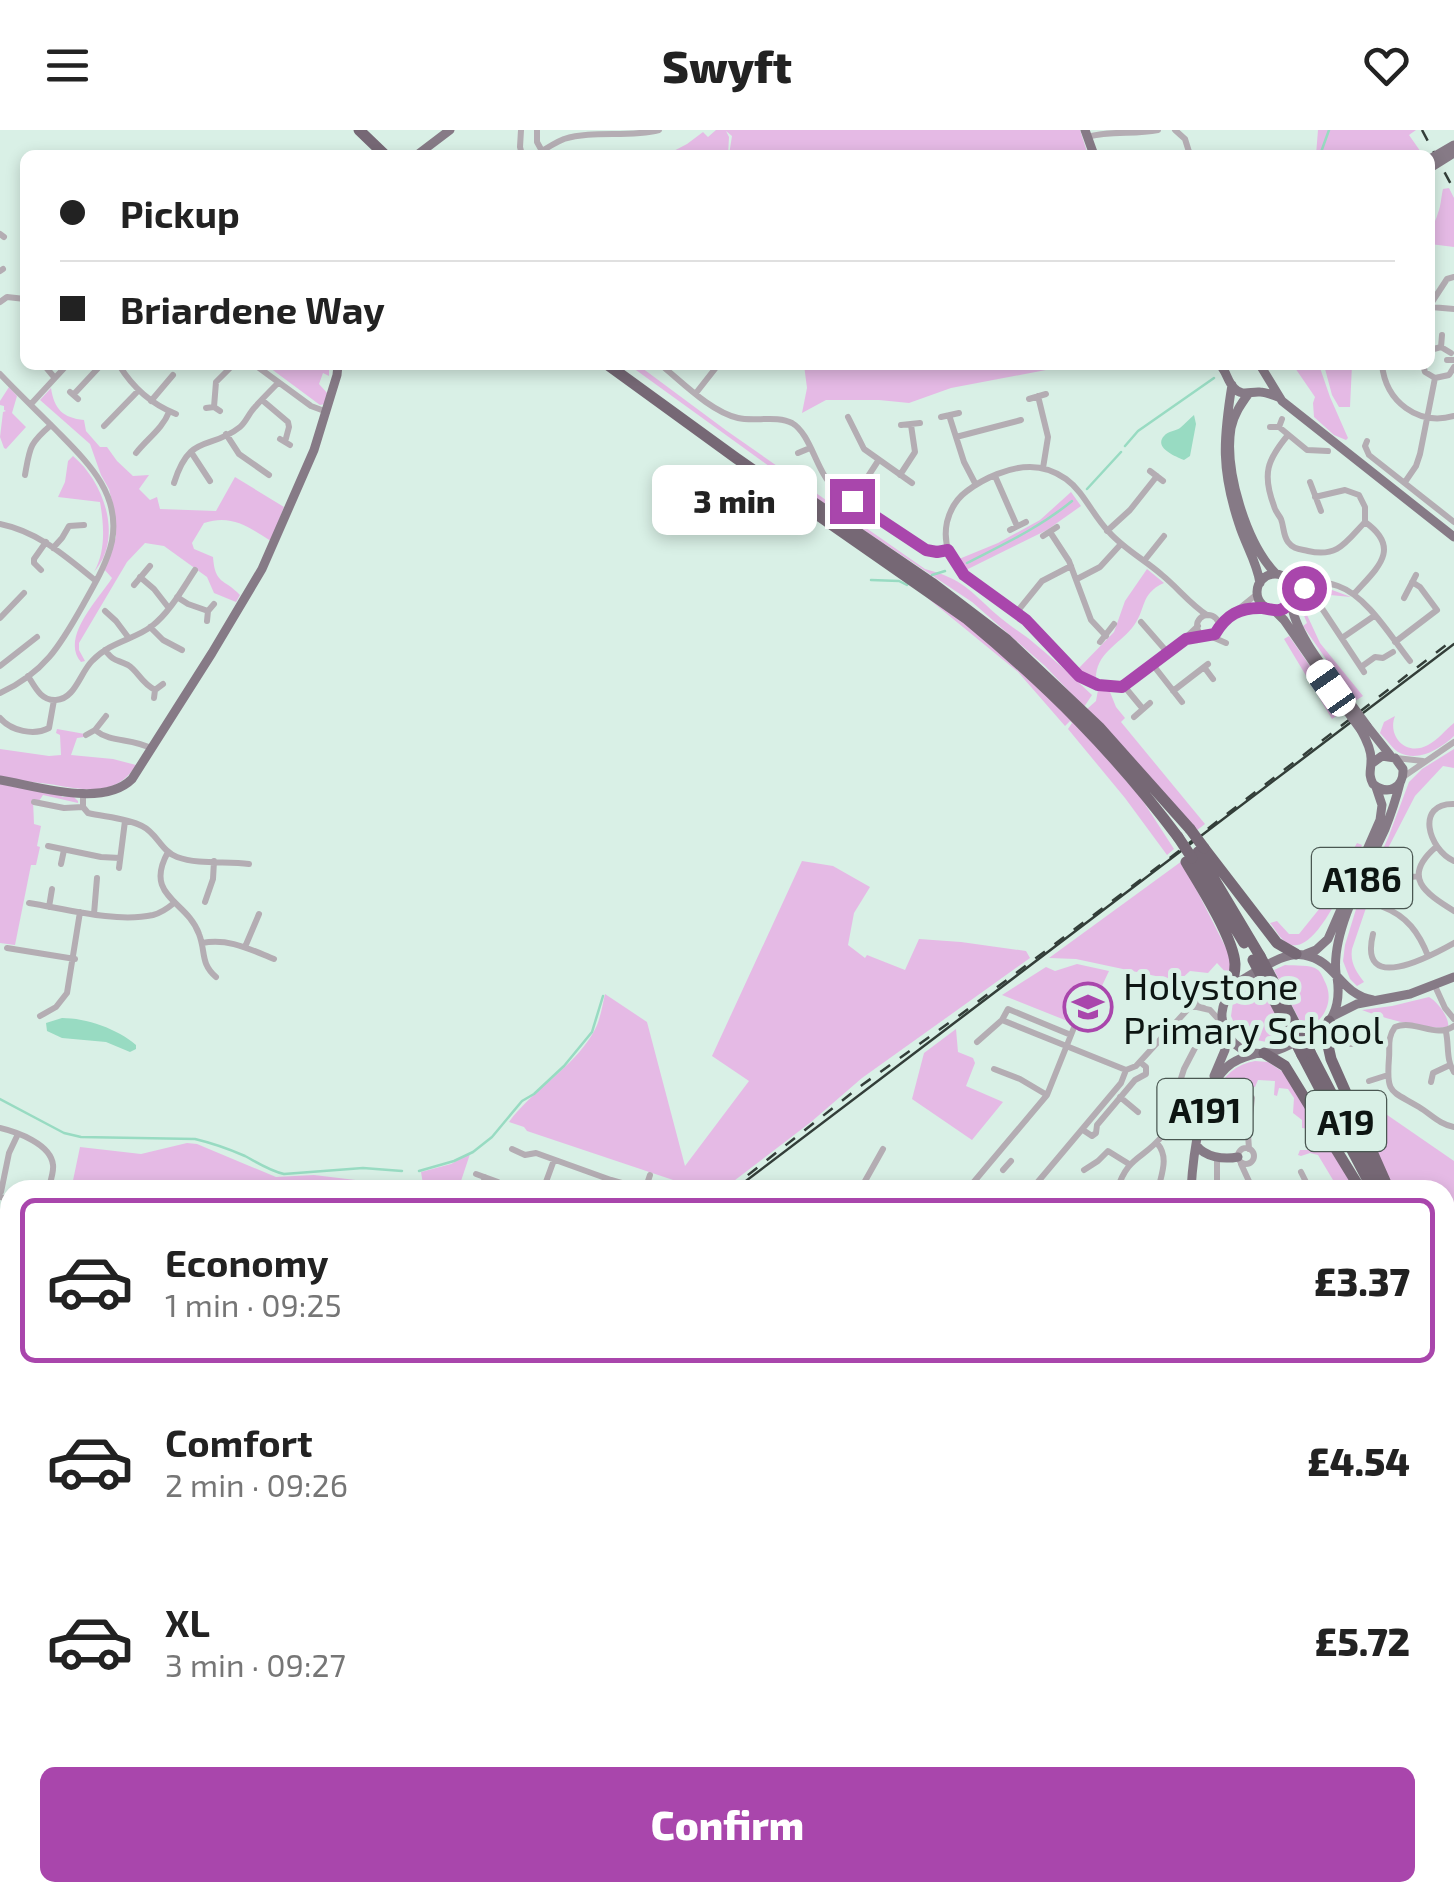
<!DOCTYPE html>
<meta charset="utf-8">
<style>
:root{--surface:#fff;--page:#f6f6f6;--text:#222;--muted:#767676;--line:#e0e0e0;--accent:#a946ac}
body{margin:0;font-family:"Exo 2",sans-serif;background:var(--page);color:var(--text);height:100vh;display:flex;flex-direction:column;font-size:38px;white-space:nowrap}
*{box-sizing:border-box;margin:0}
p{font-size:32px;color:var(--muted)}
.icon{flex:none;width:55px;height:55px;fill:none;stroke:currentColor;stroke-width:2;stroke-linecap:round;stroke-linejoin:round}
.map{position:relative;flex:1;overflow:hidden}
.sheet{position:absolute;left:0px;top:1050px;width:1455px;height:722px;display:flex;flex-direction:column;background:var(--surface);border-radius:30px 30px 0 0;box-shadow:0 5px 15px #0003}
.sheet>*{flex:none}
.top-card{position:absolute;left:20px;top:20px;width:1415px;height:220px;border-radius:15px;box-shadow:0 5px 15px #0003;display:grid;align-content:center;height:220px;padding:0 40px;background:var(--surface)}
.end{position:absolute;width:45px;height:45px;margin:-22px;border:12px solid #a946ac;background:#fff;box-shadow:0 0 0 5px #fff}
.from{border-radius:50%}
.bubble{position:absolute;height:70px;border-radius:15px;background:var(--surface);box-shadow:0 5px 15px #0003;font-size:32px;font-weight:800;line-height:70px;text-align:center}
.car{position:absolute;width:30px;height:60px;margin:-30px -15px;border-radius:12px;box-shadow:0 0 8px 2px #0007;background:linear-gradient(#fff 24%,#345 0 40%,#fff 0 76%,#345 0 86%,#fff 0)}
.top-card b{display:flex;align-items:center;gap:35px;height:95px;font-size:38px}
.top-card b+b{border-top:2px solid var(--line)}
.top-card i{width:25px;height:25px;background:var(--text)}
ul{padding:18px 0 0;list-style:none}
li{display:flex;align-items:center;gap:30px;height:165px;margin:0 20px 15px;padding:0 20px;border:5px solid transparent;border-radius:15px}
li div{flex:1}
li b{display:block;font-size:38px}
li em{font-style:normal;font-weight:800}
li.on{border-color:var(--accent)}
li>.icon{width:90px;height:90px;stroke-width:1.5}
.cta{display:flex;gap:20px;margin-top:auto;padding:20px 40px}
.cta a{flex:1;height:115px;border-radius:15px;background:var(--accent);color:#fff;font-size:40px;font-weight:800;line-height:115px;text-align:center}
header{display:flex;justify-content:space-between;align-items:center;height:130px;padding:0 40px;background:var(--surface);font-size:45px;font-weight:800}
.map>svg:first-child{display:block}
</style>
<header><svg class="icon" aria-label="menu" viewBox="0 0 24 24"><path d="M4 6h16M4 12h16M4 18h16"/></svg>Swyft<svg class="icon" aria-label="heart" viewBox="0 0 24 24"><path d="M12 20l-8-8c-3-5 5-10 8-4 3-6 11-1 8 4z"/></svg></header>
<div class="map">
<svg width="1454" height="1771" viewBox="0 0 1454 1771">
<rect width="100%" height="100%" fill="#d9f0e6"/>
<path fill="#e5bae5" d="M716,0H1080L1088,25H729L732,6L726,1L729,7L728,25H666L687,14L703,2L708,7Z
M1318,0H1416L1409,5L1423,25H1316Z
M1449,58L1454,68V117L1430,114C1430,98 1434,96 1438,83C1441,76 1441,67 1443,59Z
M266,235L329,236V246L323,243L319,254L328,264L325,274L320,275Z
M629,235H638L727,301L925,439C963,449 969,460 996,484C1006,493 1017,500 1028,508C1050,526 1071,545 1092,565L1084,577L1045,536L972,472L784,347Z
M804,235H1072L951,258L909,273L879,270H826L802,283L807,258Z
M1293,235H1319L1330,267L1348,308L1346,310L1334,305L1314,287L1313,273L1315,267Z
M1324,235H1352L1350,277H1339L1332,265Z
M9,257L17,266L12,283L26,297L6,319L4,318L0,307L3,282L6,281L4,280V276L0,275V271Z
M51,258C54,279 63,288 84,290L86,301L100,317H107L117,331L133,346L149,345L139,359L150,370L157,367L160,379L216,381L235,347L284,377L271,411C248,397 232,384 204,393L192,413L194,419L213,427C215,455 224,448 240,465L236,472L214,463L207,447L164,416L145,413L127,432L79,513V520L85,531L81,532C60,508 98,470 112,448L103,438L116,407L115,384L109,359L101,345L90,314L40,270Z
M73,326C104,352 124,408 94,442C106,421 104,395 100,372L58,367L65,352L68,331Z
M1071,362L1081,376L1047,400L966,440L959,429L998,413L1040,390Z
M1147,439L1164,453C1139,464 1147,480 1132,498C1118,515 1095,524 1096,550L1086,546L1078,539L1114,502L1125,471Z
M1324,457L1351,467L1309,463L1301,472L1320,513L1363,566L1355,571L1303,496L1307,493C1298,469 1289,465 1324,457Z
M925,466L979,502L1075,591L1141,668L1174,719L1167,725L1125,668L1068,599L1072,593L1070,591L1065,596L1018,542Z
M1289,506L1342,582L1332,589L1284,509Z
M1098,560L1110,562L1116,577L1125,588L1121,592L1205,694L1196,701L1087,579L1096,571Z
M1395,586C1387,606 1406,627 1428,615C1438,610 1446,599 1454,593V606C1440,619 1418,633 1398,622C1392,618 1386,609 1380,603L1384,592Z
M57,599L85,604L84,607L77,608L71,625L113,629L136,635C116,669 81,659 49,654C32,652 16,650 0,648V619L49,626L61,625L60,605L56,603Z
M1454,619V638L1443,636L1415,666L1383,728L1352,819C1350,833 1356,841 1364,852L1357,856L1350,849L1343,831L1345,815L1357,776L1388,708L1409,652L1422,639Z
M0,654L61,664L62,667L73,666L78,671V673L43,665L39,671L33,670L34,694L41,696L37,716L40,717L36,735H31L15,815L0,813Z
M1357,713L1362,715C1353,736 1320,821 1292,815C1282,813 1276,800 1270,793L1277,791L1289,804H1299L1320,778Z
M802,731L833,736L870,757L854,783L848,815L865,828L867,825L905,840L919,809L961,812L1026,821L1030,828L862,948L811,992L722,1060H690L688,1055L527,1001L524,997L509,992C532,960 573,938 593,903C600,892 602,877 605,864L647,892L685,1036L749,951L712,926Z
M1182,731L1227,820L1231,831L1229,846L1217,833L1208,843L1190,841L1179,851L1076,829L1049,828Z
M1077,834L1109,841L1101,858L1098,859L1090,880H1086L1080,896L1002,865L1046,837L1055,841Z
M1285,835C1294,836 1311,834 1318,840C1321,842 1324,850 1326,854C1334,873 1323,891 1305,901L1274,840Z
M1257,850L1288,907L1277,914L1240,907L1231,886L1233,872Z
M1429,867C1437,871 1450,888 1448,897C1426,901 1384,888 1362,880L1392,876Z
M956,899L958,922L973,928L975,933L966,956L1003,972L972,1010L912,969L924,923Z
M1255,931L1268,932L1283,942L1357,1060H1339L1318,1025L1310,1023L1301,1026L1298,1025L1300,1020H1312V1005L1309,1004V999L1302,998V990L1293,983L1294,968L1288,959L1279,958L1277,966L1274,965L1275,951L1258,950L1255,957H1250L1248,973L1223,963L1212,981L1200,1014C1204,982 1218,936 1255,931Z
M1349,965L1380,980L1454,1031V1128L1445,1122V1060H1393Z
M187,1013L197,1014L276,1047L314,1045L397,1055L396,1060H71L80,1017L141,1024Z
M470,1024L458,1060H424L421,1042L451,1034Z
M329,1762L926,1763L924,1771H321Z
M1131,1762H1338L1339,1771H1113Z"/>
<path fill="#98dbc2" d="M1194,285L1196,294L1190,326L1184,330C1177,327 1153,318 1164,306C1168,301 1176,301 1180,298C1185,294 1189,289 1194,285Z
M62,888C86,888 118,899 136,915V919L130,922L106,912L62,908L47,901L46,893Z
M926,1762H1131V1763L1113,1771H924Z"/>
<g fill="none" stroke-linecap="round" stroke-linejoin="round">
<path stroke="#98dbc2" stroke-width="2.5" d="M1320,25L1329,0
M1125,316L1138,301L1214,248
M1087,359L1121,322
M967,433C1004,414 1039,398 1072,371
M932,445L945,441
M871,450L899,451L907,455
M0,969L64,1003L81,1007L195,1009C212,1013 229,1019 245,1026C258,1033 270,1041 284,1044L363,1038L402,1041
M419,1041L454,1031L473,1022L492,1007L522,971L534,964L564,936L592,902L603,866
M1445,1571L1454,1564
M1332,1762V1771"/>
<path stroke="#b4adb3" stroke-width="6" d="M521,0L520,17L522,25
M537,0V12L542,21
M1175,0L1185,9L1190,25
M1087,7C1111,0 1134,5 1158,0
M536,25C545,19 554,13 564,9C594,0 628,8 659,0
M0,104L4,107
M0,141L3,139
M0,172L7,167L25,169
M1431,177L1454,179
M1432,177V172L1447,149L1454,147
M1441,217L1442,205
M1430,220L1441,217L1451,223
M1447,230H1454
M44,235L54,247
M119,235C133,258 151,274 176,284
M255,235L311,276L327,282
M661,235C682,252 711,282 738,288C754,292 777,285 792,293C811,304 816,341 834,358L922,417L937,422L948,420
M1382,235C1386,272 1418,296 1454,286
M1423,235L1425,242L1435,248
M0,244C18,263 37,281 55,299C86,331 121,362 112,411C107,434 94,455 83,475C60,516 44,543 0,563
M1435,248L1449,245L1454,237
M70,262L78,269
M696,263L718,235
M74,264L101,235
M1038,266L1048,307L1043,338
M1029,269L1046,264
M262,270L288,292L289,297L285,312
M151,271L173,245
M31,274L67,235
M214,277L216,252L233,235
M206,278L214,277L220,281
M949,285L964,332L976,355
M848,287L864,319L912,353
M941,287L959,283
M901,295L920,293
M104,296L138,261
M1270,297H1279L1282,289
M1279,297L1307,320L1328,321
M226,304L239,324L269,345
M1288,305C1267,330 1262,344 1274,376C1275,381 1279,385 1281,389C1284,397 1283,405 1288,412C1293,419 1300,419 1308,421C1338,428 1346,412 1365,392V377L1359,365L1345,360L1315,367
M956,307L1021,290
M280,309L290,315
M1367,311L1365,316L1369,325L1454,392
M191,322L210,351
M136,323C147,309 163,298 169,282
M798,323L810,318
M1150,341L1163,351
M25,345C30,317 29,314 51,295
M900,345L915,322L911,295
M995,346L1017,396
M1310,352L1321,381
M1405,352L1416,336L1420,324L1435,248
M174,353C190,302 210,321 240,297C246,292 249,283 255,277C262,269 270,261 278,253
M852,371L878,331
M0,394C39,402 66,427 96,451
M1010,400L1026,392
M1107,401L1130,380L1157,346
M1050,402L1069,431L1091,490L1106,506
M1043,406L1057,397
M53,418L62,408L69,396L84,395
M1144,431L1164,406
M41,440L34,433V429L46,412
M1283,446C1301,450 1321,450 1338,456C1367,466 1391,507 1410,531
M140,447L154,459L168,477
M1077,449L1100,437L1121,414
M134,455L150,436
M1354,464C1376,439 1403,419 1365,392
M1293,466L1301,459L1315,455
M177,467L188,474L208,481
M1404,468L1416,445
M1321,477L1364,542
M1241,480L1267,478
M105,481L116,491L128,507
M1016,483L1042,451L1071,436
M1197 496a11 11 0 1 1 22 0a11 11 0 1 1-22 0Z
M0,488L24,463
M207,491L208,481L214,474
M1141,492L1168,523
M1220,494L1257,464
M1198,496L1176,517L1124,556C1079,565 1056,517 1028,492C996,465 936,444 947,392C950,380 956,369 967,361C984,348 1009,337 1030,337C1043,337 1056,342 1066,349C1084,362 1093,386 1109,402C1124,419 1145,430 1162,445C1178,458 1190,474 1207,485
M150,497L163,510L182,520
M1210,506L1226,513
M1342,508L1374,486
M1100,512L1114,494
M1395,512L1437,480L1420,457L1412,452
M105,520C114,532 116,529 128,535C138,541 141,553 155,560
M1153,535L1182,572
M0,536L37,507
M1204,537L1213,549
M1361,537L1375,527L1383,528L1393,522
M28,546C35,557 41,571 56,570C75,569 80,543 92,531C111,511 134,510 152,496C170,482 183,458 195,440
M1124,556L1143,579
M1173,561L1208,534
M154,568L155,560L163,554
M1134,587L1150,573
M0,588C11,601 34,606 49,598L54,570
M95,600C112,614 131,607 152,619
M86,605L95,600L106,586
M1396,628L1423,631
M1403,647L1454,612
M83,664V677L88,683C105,687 127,688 142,696C157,703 161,721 177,727C199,735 226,731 249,734
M34,672L64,678L83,677
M1454,674C1415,673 1428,719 1454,731
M48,716L101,727L120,728
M1436,717C1401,747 1425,763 1454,781
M168,722C143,767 187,770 199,804C206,822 200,833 216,847
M61,734L64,720
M119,738L125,691
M1419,746L1394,749L1383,777C1407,786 1419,803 1428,826
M205,772L213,749L214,731
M29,773C66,779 116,793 153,785C161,783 168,778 174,773
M49,777L52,759
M94,784L97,748
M1373,804C1358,865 1429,827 1454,813
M202,813C229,808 249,819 274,829
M245,817L259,784
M7,818L75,829
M1179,854L1193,864L1198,873
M1435,856L1445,878L1454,889
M1197,877L1210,880L1222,893
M40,886L56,877L67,863L80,782
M1002,890L1126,940
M1454,896C1436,909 1415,889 1395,897C1387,908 1390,916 1389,928C1386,965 1391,960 1419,977C1432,985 1439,994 1454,997
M1446,902C1449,916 1446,930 1454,942
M977,912L1002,890L1008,879L1071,905
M1351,914L1366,910L1389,913
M994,939L1020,949L1047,965
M1369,951L1388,945
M1431,952L1433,943L1450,935
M1120,967L1138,982
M0,998C17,1002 51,1014 53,1035C54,1042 50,1053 48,1060
M1083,1000L1092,1006L1096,1003L1097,995L1135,950L1146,944V937L1140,932
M1157,1013C1169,1027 1162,1042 1158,1060
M1238 1026a8 8 0 1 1 16 0a8 8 0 1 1-16 0Z
M512,1019L525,1025L536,1023L611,1050L646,1060
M1249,1019L1248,1004L1252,968
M1217,1031V1051L1221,1060
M1241,1034L1253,1060
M1003,1040L1011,1031
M1084,1040L1098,1031L1108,1021L1129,1034
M1301,1042L1310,1060
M476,1044L498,1052
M481,1060L485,1047
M543,1060L554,1030
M645,1060L650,1045
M860,1060L883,1019
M967,1060L1047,965L1075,895
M1031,1060L1121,953L1126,940L1136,936L1189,878L1226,865
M1117,1060C1128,1025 1143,1030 1163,1005L1184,939L1196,916
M1296,1060L1307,1055
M1,1062L9,1023L18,1004
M0,1067L10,1069
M0,1145L10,1147
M0,1198L10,1155
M0,1248L10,1251
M1445,1258L1453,1252
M0,1295L10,1299
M1445,1300L1454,1306
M1446,1335L1454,1334
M0,1352L10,1347
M8,1461L10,1456
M0,1477L10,1480
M0,1532L10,1525
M1445,1662L1454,1668
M10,1719C0,1731 2,1744 10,1758
M1445,1755L1454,1746
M12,1762L17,1771
M268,1762L272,1771
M1359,1762L1360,1771
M1434,1771L1440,1762"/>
<path stroke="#867a86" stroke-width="9" d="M1085,0L1094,25
M417,25L450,0
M1220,235C1227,242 1227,251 1234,258C1242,267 1251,261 1260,262C1266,262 1272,265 1278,267
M1260,235L1282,271L1454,407
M1232,255C1223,310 1221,340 1239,394C1245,414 1257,432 1260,453
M1249,263C1241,274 1234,284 1231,298C1224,340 1246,413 1276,444
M1257 462a18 18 0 1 1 36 0a18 18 0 1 1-36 0Z
M1291,471C1294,505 1331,546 1351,574
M1274,480L1284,490L1345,578
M1367,596L1390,625
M1361,600C1366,609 1372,621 1371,631C1371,641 1368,644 1373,654C1388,666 1404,658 1403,639L1395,628L1382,626L1371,634
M0,650C37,656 103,678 132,649L212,523L262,439L314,320L337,245L338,235
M1306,824L1316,820L1328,809L1380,690L1382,675L1376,657
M1336,843C1331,801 1367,738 1385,699C1391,684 1396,669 1400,653
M1337,847C1339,860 1339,873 1333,885C1327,897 1314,902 1303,908C1292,914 1280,921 1267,923C1242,927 1221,908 1222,883C1224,866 1232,855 1247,847C1263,838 1285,821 1304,825C1337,831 1338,863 1373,870
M1333,886L1357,874L1410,864L1454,847
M1214,946L1225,920L1226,905
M1196,1015C1205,1027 1223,1030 1238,1027
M1191,1060C1193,1026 1200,963 1226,938C1234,930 1245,927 1255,924
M0,1101L10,1103
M314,1771L321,1762"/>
<path stroke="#766875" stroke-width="11" d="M359,0L385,25
M608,235L736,328L967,489C1049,557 1114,622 1178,707
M794,359L932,453L1007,510L1099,597L1190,699
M1204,718L1277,813L1296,824
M1198,722L1260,826
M1186,732C1200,755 1234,809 1235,834C1235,842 1233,851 1231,858
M1197,735L1244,813
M1272,849L1296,896
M1265,853L1289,899
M1329,891L1327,911L1331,929L1389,1060
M1310,922L1375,1047
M1264,923L1285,936L1361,1060
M1302,925L1373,1060
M1445,1173L1454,1187
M1445,1188L1454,1202"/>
<path stroke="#333e39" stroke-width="2.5" d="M734,1060L1454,514
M0,1628L10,1622"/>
<path stroke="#333e39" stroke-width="2.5" stroke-dasharray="12 12" stroke-linecap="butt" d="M1422,0L1454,60
M729,1060L862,955L960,885L1175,724L1454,509
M0,1671L10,1665"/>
<path stroke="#867a86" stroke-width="9" d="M1430,29L1454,15
M1430,38L1454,23
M1351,574L1367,596
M1345,578L1361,600"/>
<path stroke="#766875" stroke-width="11" d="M1190,699L1204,718
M1178,707L1192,728
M1260,826L1272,849
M1253,830L1265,853
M1296,896L1310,922
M1289,899L1302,925"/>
</g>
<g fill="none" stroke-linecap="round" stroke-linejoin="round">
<path stroke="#a946ac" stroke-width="12" d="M852,371L926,420L937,422L948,420L964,445L1026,490L1079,546L1098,555L1122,557L1186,509L1215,504C1226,485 1240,477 1263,478C1268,479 1275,481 1280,480C1291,477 1295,463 1304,458"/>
</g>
<defs>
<g id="school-ring" transform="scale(2.5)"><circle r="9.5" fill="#d9f0e6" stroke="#a946ac" stroke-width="1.5"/><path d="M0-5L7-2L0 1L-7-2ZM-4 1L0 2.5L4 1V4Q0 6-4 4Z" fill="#a946ac"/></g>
</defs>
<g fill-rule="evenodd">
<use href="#school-ring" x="1088" y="877"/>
</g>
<g text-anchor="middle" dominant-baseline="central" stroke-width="10" stroke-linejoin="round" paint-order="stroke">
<g fill="#d9f0e6" stroke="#4a5752" stroke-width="2.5">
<rect x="1312" y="718" width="100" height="60" rx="8"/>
<rect x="1157.5" y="949" width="95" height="60" rx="8"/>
<rect x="1306" y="961" width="80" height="60" rx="8"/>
</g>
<g font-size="35" font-weight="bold" fill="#0d1512">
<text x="1362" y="748">A186</text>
<text x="1205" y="979">A191</text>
<text x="1346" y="991">A19</text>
</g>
<g font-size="38" fill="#0d1512" stroke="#d9f0e6" text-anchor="start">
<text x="1123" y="855">Holystone<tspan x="1123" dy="44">Primary School</tspan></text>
</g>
</g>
</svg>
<i class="end from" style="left:1304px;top:458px"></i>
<i class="end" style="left:852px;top:371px"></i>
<div class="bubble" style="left:652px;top:335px;width:165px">3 min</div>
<i class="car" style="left:1331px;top:558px;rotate:325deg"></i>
<div class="top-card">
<b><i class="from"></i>Pickup</b>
<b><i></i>Briardene Way</b>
</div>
<section class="sheet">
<ul>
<li class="on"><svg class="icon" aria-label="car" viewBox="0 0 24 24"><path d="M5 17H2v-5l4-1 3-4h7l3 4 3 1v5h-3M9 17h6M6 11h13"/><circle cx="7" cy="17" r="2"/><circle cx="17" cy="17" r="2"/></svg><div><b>Economy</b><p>1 min · 09:25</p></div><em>£3.37</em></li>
<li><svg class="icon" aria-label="car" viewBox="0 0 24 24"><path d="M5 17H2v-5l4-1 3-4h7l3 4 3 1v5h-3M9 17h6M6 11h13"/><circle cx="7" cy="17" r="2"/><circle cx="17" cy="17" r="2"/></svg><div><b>Comfort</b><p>2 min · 09:26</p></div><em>£4.54</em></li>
<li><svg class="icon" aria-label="car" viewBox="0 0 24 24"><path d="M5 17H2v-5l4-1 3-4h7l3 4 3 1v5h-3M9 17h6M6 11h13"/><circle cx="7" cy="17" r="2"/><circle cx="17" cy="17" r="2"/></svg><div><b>XL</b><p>3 min · 09:27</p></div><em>£5.72</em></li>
</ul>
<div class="cta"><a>Confirm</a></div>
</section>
</div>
